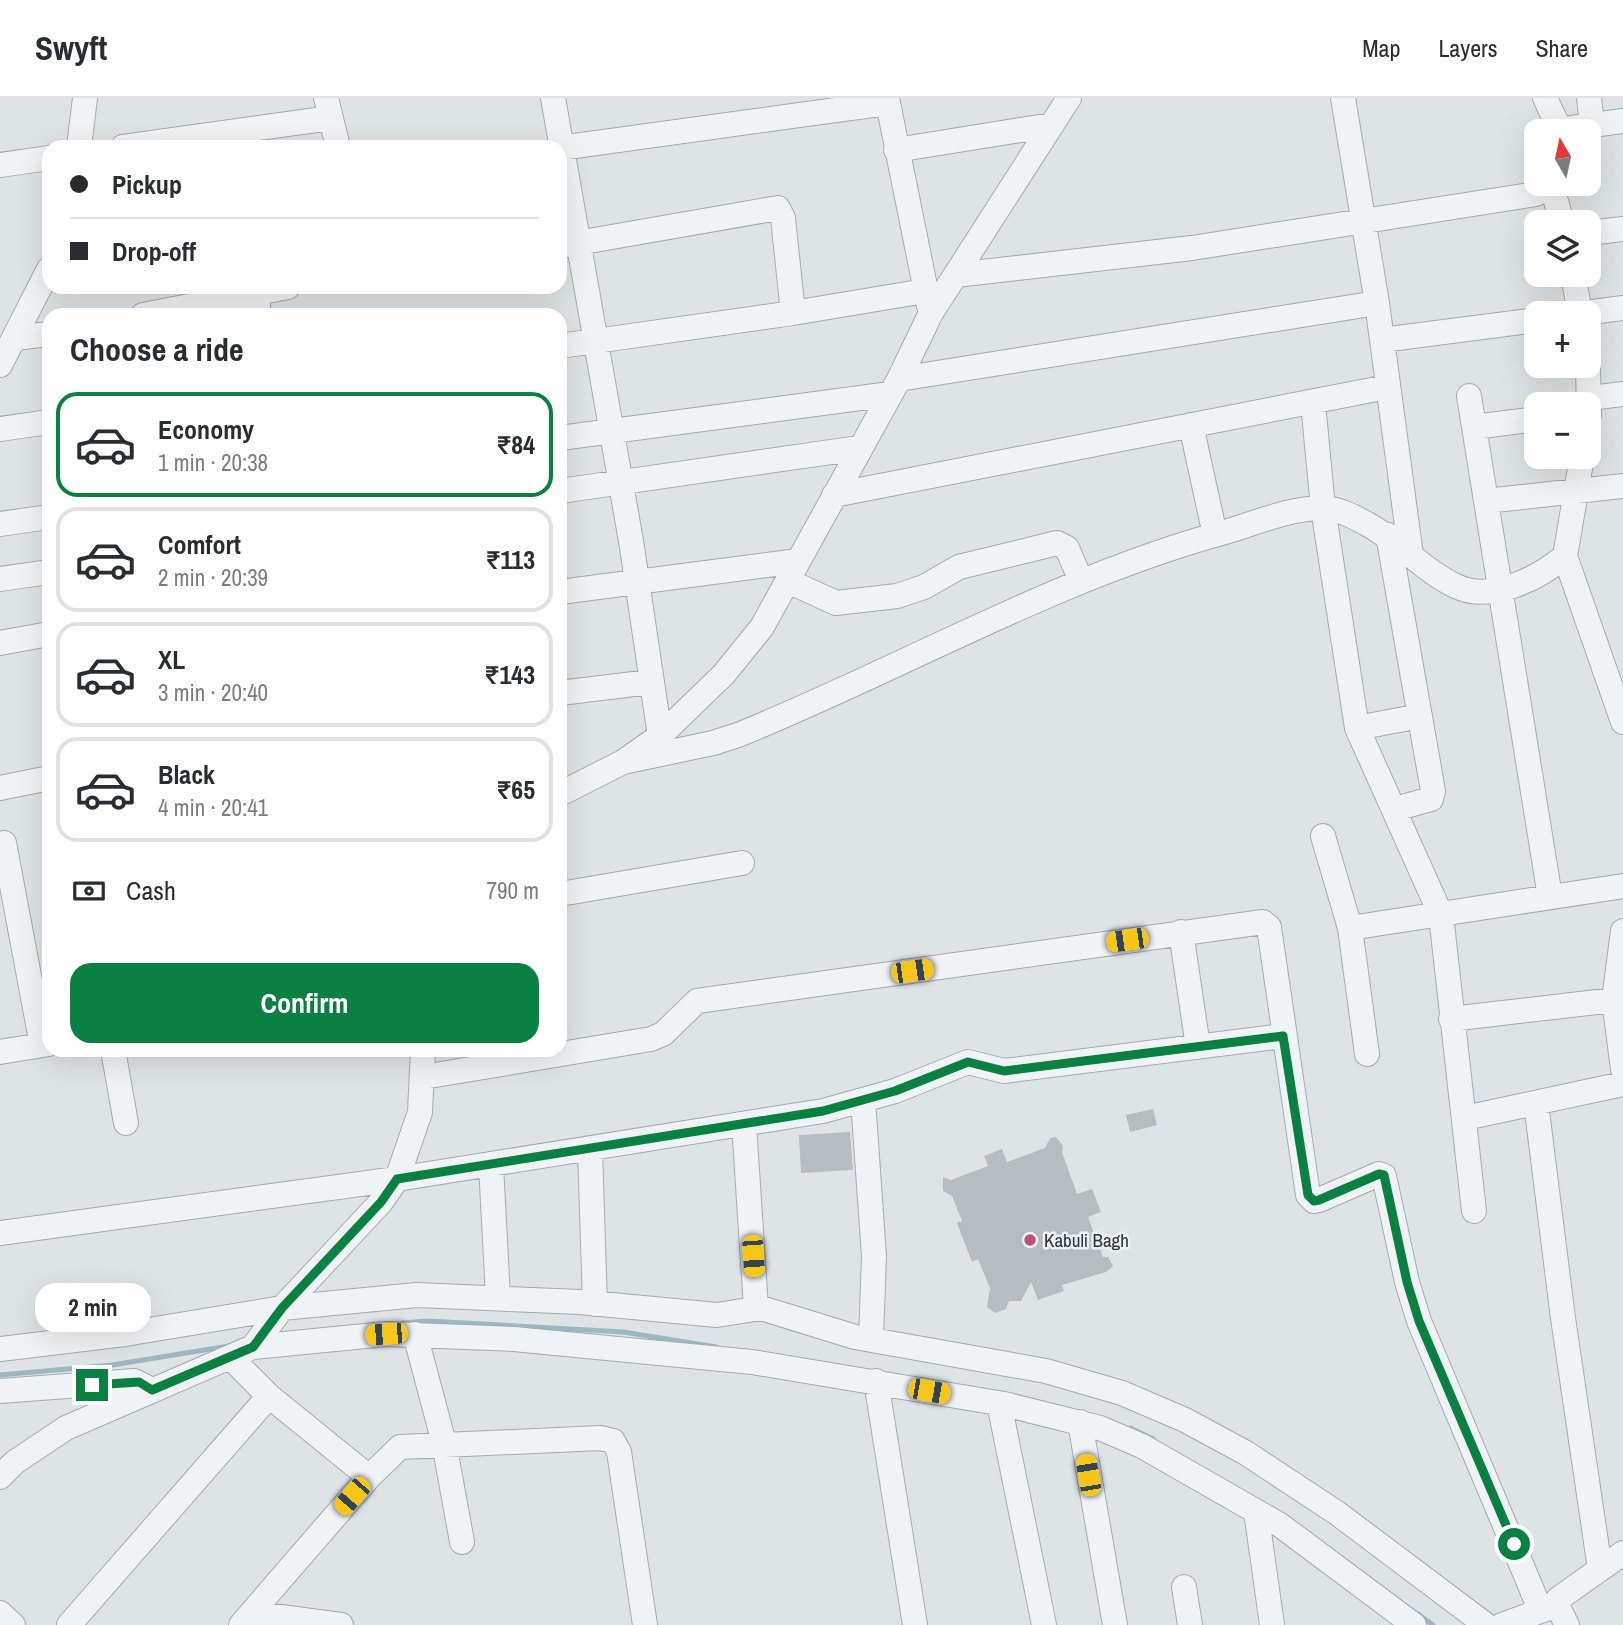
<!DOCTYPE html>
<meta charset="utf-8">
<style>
:root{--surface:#fff;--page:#f2f2f3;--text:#2b2b33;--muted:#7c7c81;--line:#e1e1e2;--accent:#0b8043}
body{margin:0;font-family:"Archivo Narrow",sans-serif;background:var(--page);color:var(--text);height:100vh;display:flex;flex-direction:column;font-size:26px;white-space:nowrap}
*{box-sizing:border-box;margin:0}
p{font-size:23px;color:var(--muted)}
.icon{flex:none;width:38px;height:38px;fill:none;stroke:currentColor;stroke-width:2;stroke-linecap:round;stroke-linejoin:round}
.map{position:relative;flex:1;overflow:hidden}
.details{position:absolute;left:42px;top:210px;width:525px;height:749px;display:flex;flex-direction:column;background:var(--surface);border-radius:21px;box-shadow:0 7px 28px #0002}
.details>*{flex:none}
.banner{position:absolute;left:42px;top:42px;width:525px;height:154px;border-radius:21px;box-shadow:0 7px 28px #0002;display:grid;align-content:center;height:154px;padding:0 28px;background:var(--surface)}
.needle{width:46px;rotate:351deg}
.controls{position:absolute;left:1524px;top:21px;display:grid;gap:14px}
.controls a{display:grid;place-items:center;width:77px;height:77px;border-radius:14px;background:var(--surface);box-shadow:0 7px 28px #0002;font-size:35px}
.end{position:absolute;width:32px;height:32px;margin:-16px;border:9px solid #0b8043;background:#fff;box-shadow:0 0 0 4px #fff}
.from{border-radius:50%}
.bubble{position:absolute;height:49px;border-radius:21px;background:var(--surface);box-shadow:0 7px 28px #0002;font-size:23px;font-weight:800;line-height:49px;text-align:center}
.car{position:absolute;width:21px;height:42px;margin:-21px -10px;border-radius:9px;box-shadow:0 0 5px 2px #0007;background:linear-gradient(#f5c518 24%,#345 0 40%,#f5c518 0 76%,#345 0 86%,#f5c518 0)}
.banner b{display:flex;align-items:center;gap:24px;height:66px;font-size:26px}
.banner b+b{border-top:2px solid var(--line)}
.banner i{width:18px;height:18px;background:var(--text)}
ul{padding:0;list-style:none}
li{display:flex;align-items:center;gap:21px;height:105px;margin:0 14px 10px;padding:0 14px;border:4px solid var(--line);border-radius:21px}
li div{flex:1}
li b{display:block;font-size:26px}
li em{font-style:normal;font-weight:800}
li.active{border-color:var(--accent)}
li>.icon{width:63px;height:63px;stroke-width:1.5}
h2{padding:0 28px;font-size:32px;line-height:84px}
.pay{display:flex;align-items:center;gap:18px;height:77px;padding:0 28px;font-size:26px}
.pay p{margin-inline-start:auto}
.cta{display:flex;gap:14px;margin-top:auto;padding:14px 28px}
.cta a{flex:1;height:80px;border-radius:21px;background:var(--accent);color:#fff;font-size:28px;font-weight:800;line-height:80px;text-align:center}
header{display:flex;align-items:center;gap:42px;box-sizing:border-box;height:98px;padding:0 35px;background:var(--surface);border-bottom:2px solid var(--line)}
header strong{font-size:33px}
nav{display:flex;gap:38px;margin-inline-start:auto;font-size:24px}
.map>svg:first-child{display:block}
</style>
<header>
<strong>Swyft</strong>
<nav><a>Map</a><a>Layers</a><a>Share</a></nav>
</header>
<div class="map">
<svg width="1623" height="1527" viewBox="0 0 1623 1527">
<rect width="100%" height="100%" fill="#dee3e6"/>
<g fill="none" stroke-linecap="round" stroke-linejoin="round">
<path stroke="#9db7c2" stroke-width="5" d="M402,1225L428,1223L623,1234L716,1249
M0,1277L112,1267L229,1248
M1130,1330L1153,1341
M1418,1516L1433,1527"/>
</g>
<path fill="#b6bdc2" d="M1153,1011L1157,1027L1130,1034L1126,1017Z
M850,1034L853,1072L801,1075L799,1037Z
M1056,1039L1063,1048L1062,1054L1077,1096L1092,1091L1101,1114L1088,1119L1103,1159H1108L1113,1168L1106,1174L1062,1187L1064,1193L1038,1202L1031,1184L1021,1203H1009L1006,1211L995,1215L987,1209L990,1190L978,1161L972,1164L957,1125L962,1123L952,1098L943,1093V1079L951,1082L988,1068L984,1058L1002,1051L1007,1064L1045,1050L1050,1040Z"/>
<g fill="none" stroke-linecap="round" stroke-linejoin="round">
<g stroke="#a4abaf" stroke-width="26">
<path id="minor" d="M326,0L338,49
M553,0L631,443L660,638
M887,0L929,208
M1343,0L1377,205L1411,457
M1545,0L1559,30
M1589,0L1592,26
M1550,33L1623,23
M79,49L85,0
M123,49L331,20
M560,50L887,5
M896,52L1052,27
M0,67L49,60
M1551,86L1562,124
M1589,135L1623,131
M560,148L778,110L783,120L793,215
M956,177L1192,150L1536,96L1549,86
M1573,177L1580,215
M256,189L259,217
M1585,215L1623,210
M143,217L288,189
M15,240L49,236
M1382,242L1536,222
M560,248L793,215L925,193
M0,267L49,171
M1588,268L1589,317
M899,281L1377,205
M1469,298L1550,799
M1591,300L1623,296
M1313,305L1323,410L1357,630L1441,817L1474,1113
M1191,327L1215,437
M1474,329L1536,321
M0,331L49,324
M560,340L890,296
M1582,359L1565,458L1623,624
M560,393L859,350
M834,397L1387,289
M1486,403L1623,388
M0,426L49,419
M1388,437L1433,693L1431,701L1395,711
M0,481L49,474
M788,483L836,505L897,498L924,489L959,469L1057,445L1067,450L1081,483
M560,494L798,463
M0,545L49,536
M560,595L650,584
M1357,630L1420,618
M623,664L713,645L738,637C901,571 1054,481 1225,434C1255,425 1291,410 1322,410C1338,410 1354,419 1367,426C1399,443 1424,474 1458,489C1492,504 1539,480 1565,458
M0,690L49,680
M560,696L623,664L660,638L724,576L762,529L899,281L931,215L1069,0
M1323,738L1350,830L1367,956
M4,745L42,947
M560,796L742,765
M1350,830L1623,788
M1623,833L1614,902L1623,971
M1181,834L1198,949
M1451,921L1614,902
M113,952L126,1025
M0,954L49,946
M423,979L651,941L663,936L697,903L1263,824L1269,829L1308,1097L1314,1103L1319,1102L1379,1076L1384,1078L1407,1184L1419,1223L1540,1511
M863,1002L874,1158L871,1241
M1536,1005L1563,1220L1600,1471
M1465,1020L1623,986
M744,1026L756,1210
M590,1052L595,1206
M491,1067L498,1199
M0,1135L397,1081L823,1013L895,993L968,964L1004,973L1283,938
M415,1236L444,1345L462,1444
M253,1249L386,1236L514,1241L752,1264L1004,1306L1100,1330L1142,1348L1280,1427L1414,1527
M0,1251L125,1236L282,1210L417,1197L580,1204L717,1217L761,1210L855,1239L1046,1273L1122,1295L1185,1322L1246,1355L1337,1415L1486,1527
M232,1261L269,1298L369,1379
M876,1283L915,1527
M0,1293L134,1283L152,1292
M999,1305L1044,1527
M1080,1324L1115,1527
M0,1379L15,1364L66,1330L253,1249L282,1210L381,1104L397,1081L420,1014L423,952
M1256,1413L1272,1527
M1184,1489L1190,1527
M1557,1507L1567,1527
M0,1515L13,1527
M252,1515L341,1527
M69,1527L269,1298
M241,1527L369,1379L400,1349L600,1340L613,1343L619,1354L645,1527
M1502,1527L1557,1507L1558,1501L1623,1455"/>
</g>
<use href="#minor" stroke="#f0f3f5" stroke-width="24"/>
</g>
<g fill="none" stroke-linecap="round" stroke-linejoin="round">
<path stroke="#0b8043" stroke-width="9" d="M92,1287L139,1284L152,1292L253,1249L282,1210L381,1104L397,1081L823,1013L895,993L968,964L1004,973L1283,938L1308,1097L1314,1103L1319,1102L1379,1076L1384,1077L1407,1184L1419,1223L1514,1446"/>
</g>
<circle fill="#bd5178" stroke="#edf1f4" stroke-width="2.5" cx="1030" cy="1142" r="7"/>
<g text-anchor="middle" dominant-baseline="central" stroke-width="5" stroke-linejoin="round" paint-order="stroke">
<g font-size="19" fill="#29333b" stroke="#edf1f4" text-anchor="start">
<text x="1044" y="1142">Kabuli Bagh</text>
</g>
</g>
</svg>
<div class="controls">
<a><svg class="needle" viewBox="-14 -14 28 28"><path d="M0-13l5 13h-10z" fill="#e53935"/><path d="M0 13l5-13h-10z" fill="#7c7c81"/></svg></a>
<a><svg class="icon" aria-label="layers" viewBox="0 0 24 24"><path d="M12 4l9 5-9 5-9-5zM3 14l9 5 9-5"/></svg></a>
<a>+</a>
<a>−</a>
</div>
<i class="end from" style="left:1514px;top:1446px"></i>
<i class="end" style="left:92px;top:1287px"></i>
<div class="bubble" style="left:35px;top:1185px;width:116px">2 min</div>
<i class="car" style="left:1127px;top:842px;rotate:262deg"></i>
<i class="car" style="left:912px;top:873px;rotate:82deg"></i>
<i class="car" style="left:753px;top:1158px;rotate:176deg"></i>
<i class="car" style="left:386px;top:1236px;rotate:266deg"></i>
<i class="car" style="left:929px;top:1293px;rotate:100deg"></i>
<i class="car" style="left:1088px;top:1377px;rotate:350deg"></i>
<i class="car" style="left:352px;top:1398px;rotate:221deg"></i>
<div class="banner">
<b><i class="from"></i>Pickup</b>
<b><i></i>Drop-off</b>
</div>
<section class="details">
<h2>Choose a ride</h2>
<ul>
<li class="active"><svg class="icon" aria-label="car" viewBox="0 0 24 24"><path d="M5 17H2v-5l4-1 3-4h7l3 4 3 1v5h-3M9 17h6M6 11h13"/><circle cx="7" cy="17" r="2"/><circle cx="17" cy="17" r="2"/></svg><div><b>Economy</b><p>1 min · 20:38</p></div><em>₹84</em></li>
<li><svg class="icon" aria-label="car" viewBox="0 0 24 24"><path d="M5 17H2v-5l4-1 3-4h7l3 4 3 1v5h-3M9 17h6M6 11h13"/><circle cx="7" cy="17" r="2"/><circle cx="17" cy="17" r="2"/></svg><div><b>Comfort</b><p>2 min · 20:39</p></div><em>₹113</em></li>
<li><svg class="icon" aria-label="car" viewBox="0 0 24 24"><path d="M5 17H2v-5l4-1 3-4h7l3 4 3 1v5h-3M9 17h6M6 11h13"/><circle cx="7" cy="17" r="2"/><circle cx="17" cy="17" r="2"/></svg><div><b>XL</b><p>3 min · 20:40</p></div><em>₹143</em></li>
<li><svg class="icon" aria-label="car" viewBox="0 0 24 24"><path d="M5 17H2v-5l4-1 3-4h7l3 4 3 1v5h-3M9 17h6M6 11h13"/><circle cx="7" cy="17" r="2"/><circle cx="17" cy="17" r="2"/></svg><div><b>Black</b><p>4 min · 20:41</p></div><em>₹65</em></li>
</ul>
<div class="pay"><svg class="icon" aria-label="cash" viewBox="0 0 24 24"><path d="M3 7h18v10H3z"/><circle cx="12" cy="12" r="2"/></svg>Cash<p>790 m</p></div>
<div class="cta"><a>Confirm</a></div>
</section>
</div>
